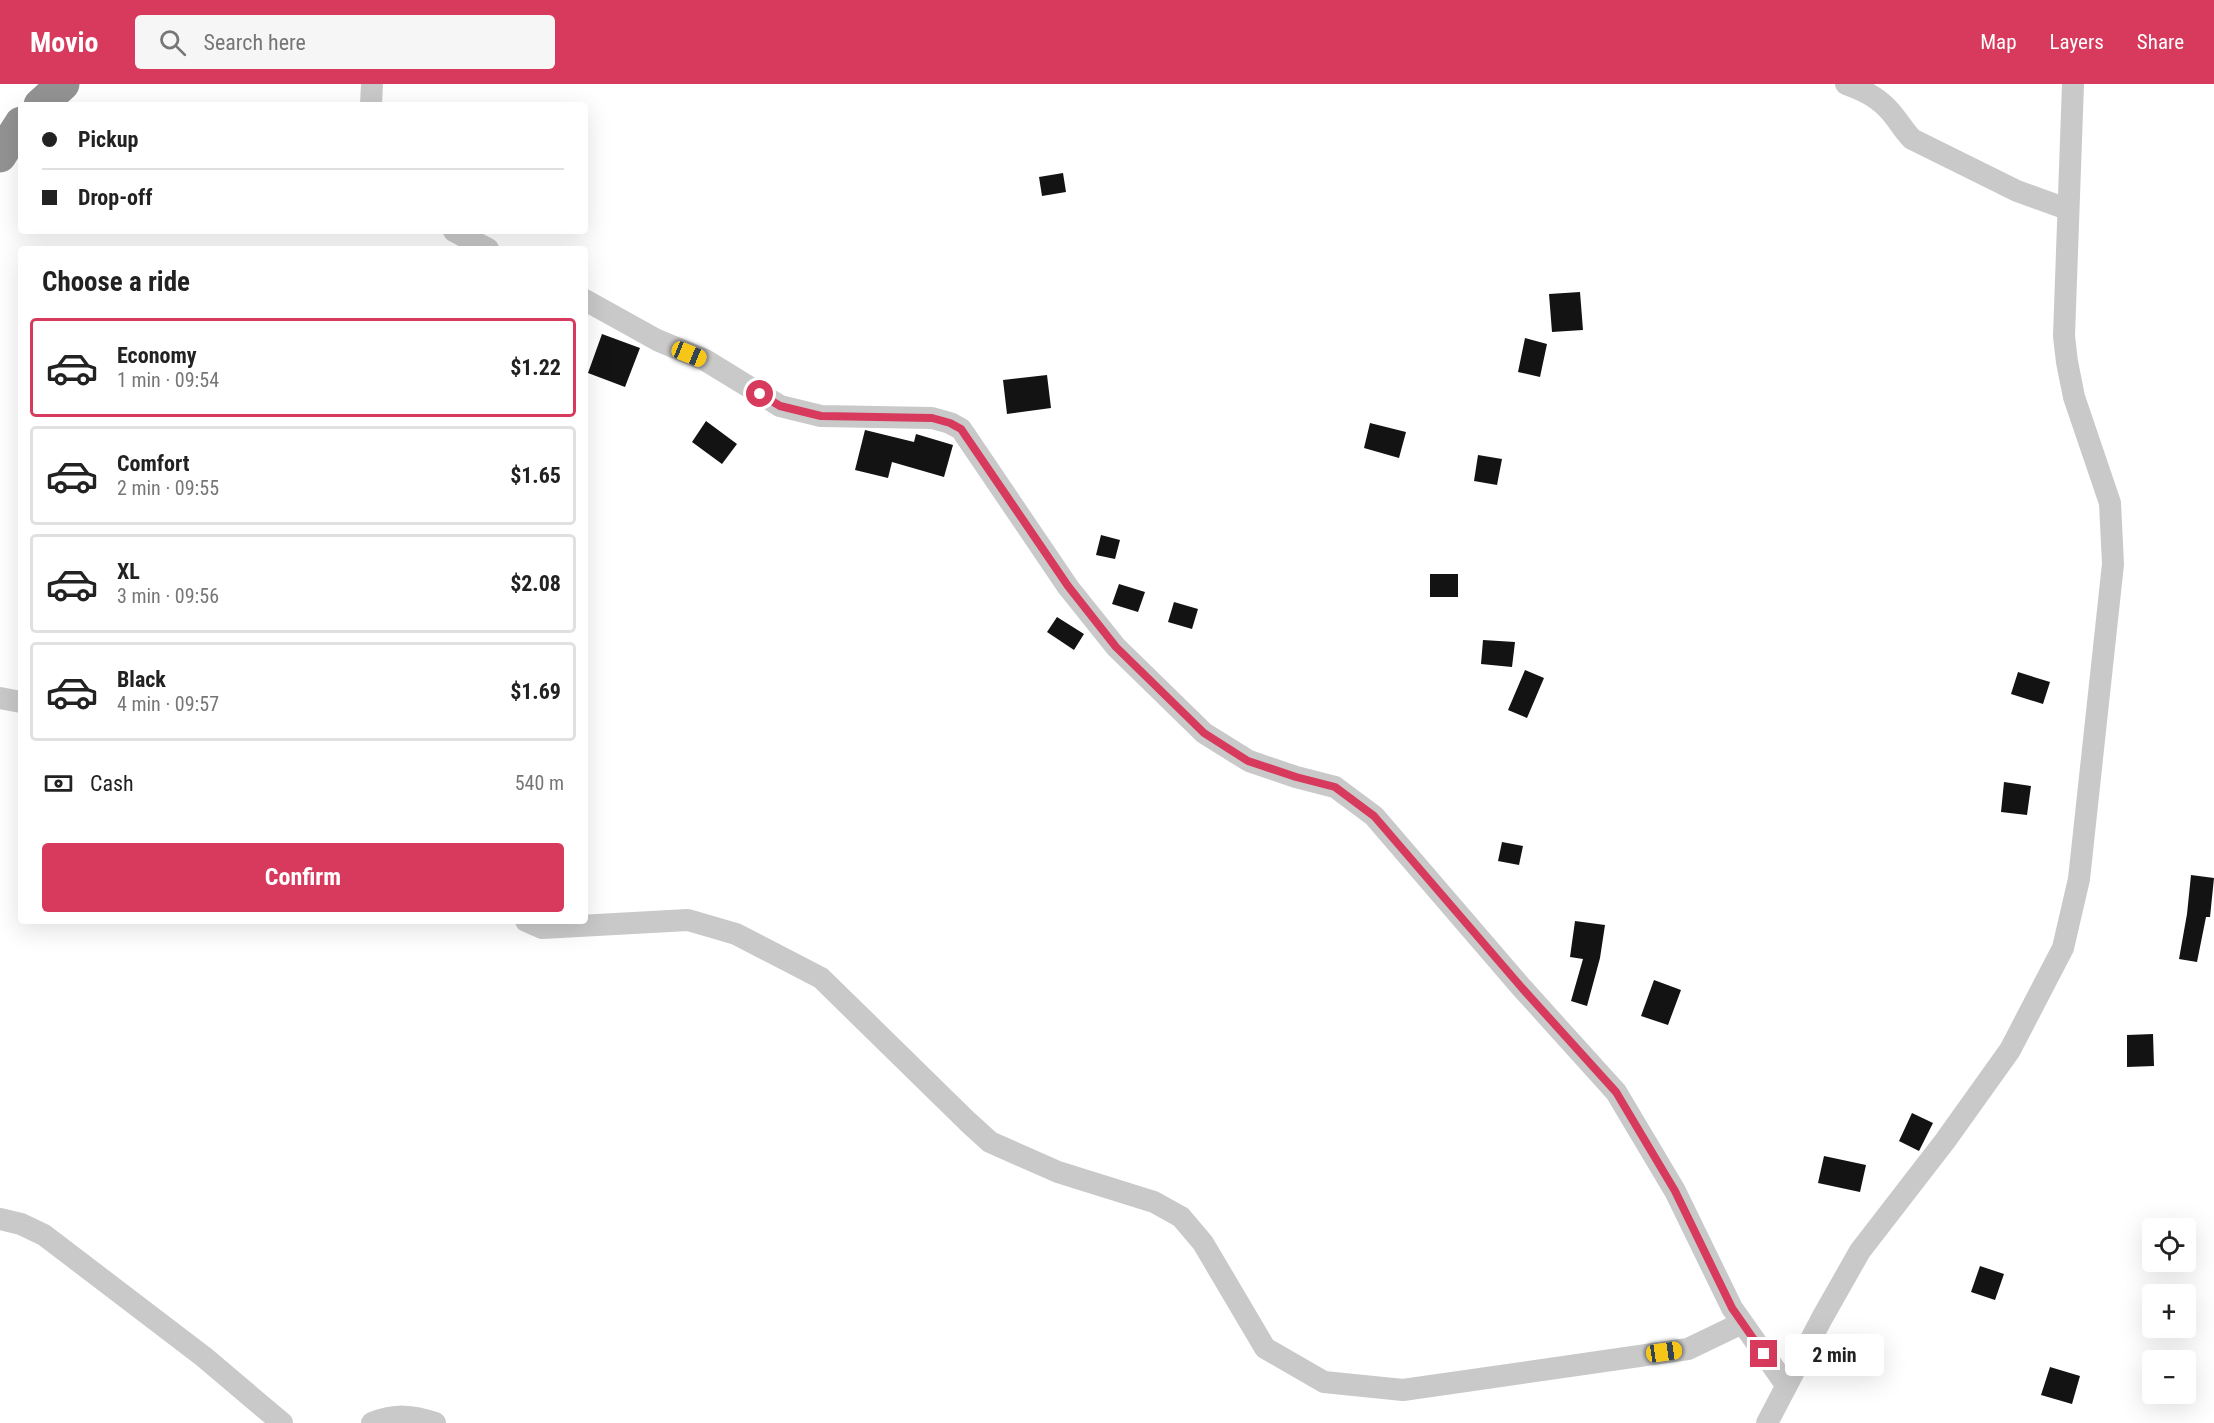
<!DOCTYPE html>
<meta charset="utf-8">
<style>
:root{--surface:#fff;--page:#f6f6f6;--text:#222;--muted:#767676;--line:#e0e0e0;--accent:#d73a5c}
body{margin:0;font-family:"Roboto Condensed",sans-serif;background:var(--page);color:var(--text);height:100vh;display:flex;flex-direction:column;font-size:22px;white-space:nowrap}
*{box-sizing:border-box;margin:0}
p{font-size:20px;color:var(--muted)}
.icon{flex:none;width:33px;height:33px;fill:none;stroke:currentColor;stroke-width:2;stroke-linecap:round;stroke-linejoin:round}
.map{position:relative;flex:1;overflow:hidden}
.panel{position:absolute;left:18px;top:162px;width:570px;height:678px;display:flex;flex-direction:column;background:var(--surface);border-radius:6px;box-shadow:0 6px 24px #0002}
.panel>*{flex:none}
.top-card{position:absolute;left:18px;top:18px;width:570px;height:132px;border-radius:6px;box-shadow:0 6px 24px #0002;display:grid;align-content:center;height:132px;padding:0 24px;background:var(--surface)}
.controls{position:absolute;left:2142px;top:1134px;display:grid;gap:12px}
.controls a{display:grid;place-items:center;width:54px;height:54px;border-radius:6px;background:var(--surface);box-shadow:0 6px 24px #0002;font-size:30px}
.end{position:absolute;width:27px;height:27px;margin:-14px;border:8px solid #d73a5c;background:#fff;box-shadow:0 0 0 3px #fff}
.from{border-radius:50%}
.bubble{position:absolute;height:42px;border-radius:6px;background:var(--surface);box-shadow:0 6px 24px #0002;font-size:20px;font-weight:700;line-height:42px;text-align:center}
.car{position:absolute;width:18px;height:36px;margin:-18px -9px;border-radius:8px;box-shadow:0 0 4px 2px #0007;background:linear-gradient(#f5c518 24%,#345 0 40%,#f5c518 0 76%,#345 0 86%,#f5c518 0)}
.top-card b{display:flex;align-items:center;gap:21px;height:57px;font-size:22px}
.top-card b+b{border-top:2px solid var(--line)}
.top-card i{width:15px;height:15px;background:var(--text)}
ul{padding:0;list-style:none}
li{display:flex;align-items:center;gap:18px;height:99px;margin:0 12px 9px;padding:0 12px;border:3px solid var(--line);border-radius:6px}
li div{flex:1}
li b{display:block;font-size:22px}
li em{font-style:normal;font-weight:700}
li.on{border-color:var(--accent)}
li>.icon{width:54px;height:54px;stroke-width:1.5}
h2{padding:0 24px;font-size:27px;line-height:72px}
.pay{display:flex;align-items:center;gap:15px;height:66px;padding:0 24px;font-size:22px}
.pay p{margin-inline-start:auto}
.button{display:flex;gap:12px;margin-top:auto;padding:12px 24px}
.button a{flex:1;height:69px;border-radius:6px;background:var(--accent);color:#fff;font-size:24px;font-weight:700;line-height:69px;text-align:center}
header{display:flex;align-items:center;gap:36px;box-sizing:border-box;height:84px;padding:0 30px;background:var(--accent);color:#fff}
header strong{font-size:28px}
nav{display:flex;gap:33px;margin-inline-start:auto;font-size:21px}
.search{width:420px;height:54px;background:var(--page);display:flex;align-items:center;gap:15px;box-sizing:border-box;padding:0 21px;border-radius:6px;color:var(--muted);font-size:22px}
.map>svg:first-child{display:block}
</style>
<header>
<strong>Movio</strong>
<div class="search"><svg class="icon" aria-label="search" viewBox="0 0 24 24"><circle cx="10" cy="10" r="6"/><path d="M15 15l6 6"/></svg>Search here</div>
<nav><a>Map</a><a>Layers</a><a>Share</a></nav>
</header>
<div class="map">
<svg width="2214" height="1339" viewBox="0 0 2214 1339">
<rect width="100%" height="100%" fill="#fff"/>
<path fill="#131313" d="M1063,89L1066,108L1042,112L1039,93Z
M1580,208L1583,246L1552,248L1549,210Z
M602,250L640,264L625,303L588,289Z
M1525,254L1547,260L1540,293L1518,288Z
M1047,291L1051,324L1007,330L1003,296Z
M706,337L737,360L722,380L692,358Z
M1370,339L1406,348L1399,374L1364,364Z
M865,346L914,358L916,350L953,361L944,393L892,378L888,394L855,386Z
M1478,371L1502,375L1497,401L1474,397Z
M1101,451L1120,456L1115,475L1096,471Z
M1430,490H1458V513H1430Z
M1119,500L1145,508L1138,528L1112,520Z
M1174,518L1198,525L1192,545L1168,538Z
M1057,533L1084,550L1074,566L1047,548Z
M1483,556L1515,558L1512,583L1481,580Z
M1525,586L1544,594L1527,634L1508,626Z
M2018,588L2050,598L2043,620L2011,610Z
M2004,698L2031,702L2027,731L2001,728Z
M1502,758L1523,762L1519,781L1498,777Z
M2191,791L2214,794L2210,833H2206L2197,878L2179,875L2187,830Z
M1575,837L1605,841L1600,874L1587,922L1571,917L1583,875L1570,873Z
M1654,896L1681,906L1668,941L1641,932Z
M2153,950L2154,982L2127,983V951Z
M1912,1029L1933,1039L1919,1067L1899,1057Z
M1824,1072L1866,1081L1860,1108L1818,1099Z
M1980,1182L2004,1190L1995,1216L1971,1208Z
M2050,1283L2080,1292L2072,1320L2041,1311Z"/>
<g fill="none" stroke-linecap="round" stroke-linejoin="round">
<path stroke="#c9c9c9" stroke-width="22" d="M1846,0C1862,6 1876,12 1888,25C1897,34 1903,46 1912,55L2017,107L2067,125
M371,21L372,0
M454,147L488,165
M585,216L657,256L705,276L780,322L821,332L932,334L950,339L961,345L1068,503L1116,563L1204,649L1249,677L1296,693L1335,703L1374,732L1522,904L1616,1008L1675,1107L1732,1224L1786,1301
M0,614L21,618
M526,837L542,844L688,836L736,850L821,894L968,1038L990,1058L1058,1088L1154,1118L1181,1133L1203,1159L1265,1264L1324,1298L1403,1306L1688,1265L1742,1239
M0,1135L21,1140L44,1151L204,1273L282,1339
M372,1339C395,1330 412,1331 435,1339
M1767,1339L1822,1234L1860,1167L1945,1057L2010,966L2063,864L2079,795L2113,480L2110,419L2074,313L2067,278L2064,252L2073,0"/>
<path stroke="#939393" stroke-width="33" d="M40,21L63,0
M0,72L21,39"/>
</g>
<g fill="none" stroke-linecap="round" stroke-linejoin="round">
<path stroke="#d73a5c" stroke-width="8" d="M760,310L780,322L821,332L932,334L950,339L961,345L1068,502L1116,563L1204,649L1248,677L1296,693L1335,703L1374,732L1522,904L1616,1008L1675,1107L1732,1224L1764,1270"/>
</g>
</svg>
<div class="controls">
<a><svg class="icon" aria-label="locate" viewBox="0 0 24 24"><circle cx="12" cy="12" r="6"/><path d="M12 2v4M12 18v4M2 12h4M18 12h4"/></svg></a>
<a>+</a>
<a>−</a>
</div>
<i class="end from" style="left:760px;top:310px"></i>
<i class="end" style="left:1764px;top:1270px"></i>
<div class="bubble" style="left:1785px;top:1250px;width:99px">2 min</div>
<i class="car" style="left:689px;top:270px;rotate:112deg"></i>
<i class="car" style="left:1664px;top:1268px;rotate:82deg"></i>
<div class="top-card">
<b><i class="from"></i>Pickup</b>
<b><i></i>Drop-off</b>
</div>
<section class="panel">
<h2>Choose a ride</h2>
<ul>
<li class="on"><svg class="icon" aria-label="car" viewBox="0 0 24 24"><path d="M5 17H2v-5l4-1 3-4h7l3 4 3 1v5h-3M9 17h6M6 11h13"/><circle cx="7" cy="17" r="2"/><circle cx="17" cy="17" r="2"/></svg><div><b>Economy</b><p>1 min · 09:54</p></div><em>$1.22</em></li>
<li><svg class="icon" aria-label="car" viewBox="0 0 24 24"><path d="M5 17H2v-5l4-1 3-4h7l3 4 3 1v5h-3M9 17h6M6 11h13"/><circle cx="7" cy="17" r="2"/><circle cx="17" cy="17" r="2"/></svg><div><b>Comfort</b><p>2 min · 09:55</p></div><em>$1.65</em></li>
<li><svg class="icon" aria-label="car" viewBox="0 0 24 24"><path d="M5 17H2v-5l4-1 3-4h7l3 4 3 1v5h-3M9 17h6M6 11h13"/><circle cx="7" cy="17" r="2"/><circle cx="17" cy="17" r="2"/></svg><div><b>XL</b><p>3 min · 09:56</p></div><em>$2.08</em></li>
<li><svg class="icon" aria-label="car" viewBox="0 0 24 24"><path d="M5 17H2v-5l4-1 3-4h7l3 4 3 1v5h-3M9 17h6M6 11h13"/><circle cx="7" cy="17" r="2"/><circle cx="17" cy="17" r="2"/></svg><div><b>Black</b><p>4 min · 09:57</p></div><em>$1.69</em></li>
</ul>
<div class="pay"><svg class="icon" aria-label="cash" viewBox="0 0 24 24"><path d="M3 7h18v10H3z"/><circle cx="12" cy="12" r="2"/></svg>Cash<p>540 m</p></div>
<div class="button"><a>Confirm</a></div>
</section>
</div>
